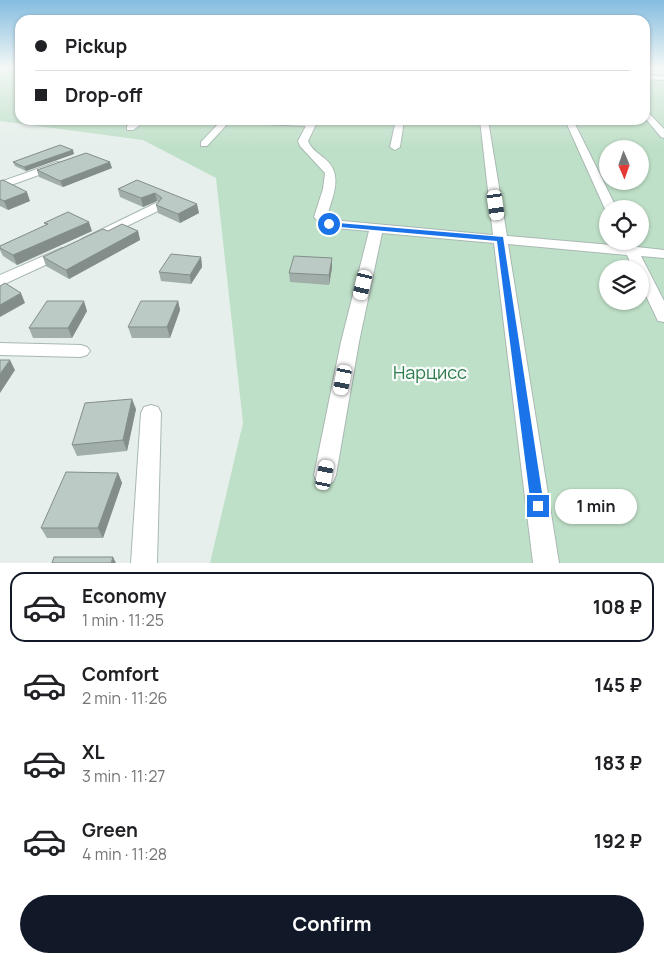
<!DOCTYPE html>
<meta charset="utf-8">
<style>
:root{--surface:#fff;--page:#f6f6f6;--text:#202124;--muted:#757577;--line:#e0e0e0;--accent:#111827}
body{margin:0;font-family:Manrope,sans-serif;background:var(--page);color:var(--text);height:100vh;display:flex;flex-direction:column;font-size:19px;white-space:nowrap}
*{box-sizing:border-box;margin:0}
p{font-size:16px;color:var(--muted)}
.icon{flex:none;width:28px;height:28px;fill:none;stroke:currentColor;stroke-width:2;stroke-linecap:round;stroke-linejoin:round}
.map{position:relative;height:563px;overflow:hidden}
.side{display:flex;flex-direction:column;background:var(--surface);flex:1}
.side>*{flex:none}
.guide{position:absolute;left:15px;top:15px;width:635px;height:110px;border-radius:15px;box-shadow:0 1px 4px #0004;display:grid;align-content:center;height:110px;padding:0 20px;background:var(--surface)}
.needle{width:32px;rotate:178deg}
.tools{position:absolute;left:599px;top:140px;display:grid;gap:10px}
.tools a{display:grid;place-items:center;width:50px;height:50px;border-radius:50%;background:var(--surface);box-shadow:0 1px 4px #0004;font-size:25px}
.end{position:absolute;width:22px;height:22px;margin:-11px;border:6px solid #1a73e8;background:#fff;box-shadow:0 0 0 2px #fff}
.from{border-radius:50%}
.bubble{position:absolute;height:35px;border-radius:18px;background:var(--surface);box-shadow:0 1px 4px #0004;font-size:16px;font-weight:700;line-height:35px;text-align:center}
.car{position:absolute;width:15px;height:30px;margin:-15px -8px;border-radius:6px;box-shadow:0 0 4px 1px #0007;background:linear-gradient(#fff 24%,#345 0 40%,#fff 0 76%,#345 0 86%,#fff 0)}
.guide b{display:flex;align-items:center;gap:18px;height:48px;font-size:19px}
.guide b+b{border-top:1px solid var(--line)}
.guide i{width:12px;height:12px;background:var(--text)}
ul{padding:9px 0 0;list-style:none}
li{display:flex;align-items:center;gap:15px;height:70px;margin:0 10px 8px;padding:0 10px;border:2px solid transparent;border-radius:15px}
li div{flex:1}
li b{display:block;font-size:19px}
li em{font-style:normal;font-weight:700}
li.selected{border-color:var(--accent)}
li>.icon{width:45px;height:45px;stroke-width:1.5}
.primary-button{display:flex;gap:10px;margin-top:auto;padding:10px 20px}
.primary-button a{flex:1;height:58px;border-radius:30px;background:var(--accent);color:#fff;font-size:20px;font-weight:700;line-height:58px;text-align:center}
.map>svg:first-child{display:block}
</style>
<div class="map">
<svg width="664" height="563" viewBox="0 0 664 563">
<rect width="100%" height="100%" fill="#e6efeb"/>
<path fill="#bfe0c8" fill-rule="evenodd" d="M0,68H20V120H645V74L664,75V563H210L243,423L216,178L143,140L0,121ZM608,149H640V181H608ZM608,209H640V241H608ZM608,269H640V301H608Z"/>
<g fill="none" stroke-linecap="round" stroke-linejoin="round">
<g stroke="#a8b8b2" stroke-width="2">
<path id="minor" d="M4,68H13L0,74V70Z
M645,75L664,76V80L645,79Z
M645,109L664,129V138L661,137L645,118Z
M137,120H147L133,130H127V126Z
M222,120H231L207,146H201V142Z
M239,120H318L308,141C311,149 318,153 324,158C344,174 333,195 327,216L332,220L493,235L480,120H488L507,236L623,246L624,242L630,241L637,247L664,250V258L641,256L664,301V322L658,321L656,317L640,283V269H633L627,255L508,244L559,563H533L494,243L382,233L359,342L336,475L333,482L325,485L317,482L314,475L341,342L369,231L324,227L314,217L323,189L325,173L300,146L298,141L306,126L243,123Z
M396,120H404L400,147L395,150L390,147Z
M565,120H573L617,209H608V212L605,209Z
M57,162L61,163V167L0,189V182Z
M156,203L162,207L160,210L94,242L89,243L82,239Z
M62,248L67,249L69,252L67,255L0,286V275Z
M0,343L81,345L87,347L90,351L87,355L81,357L0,355Z
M151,405L158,407L161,413L157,563H131L141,413L144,407Z"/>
</g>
<use href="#minor" fill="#fff" fill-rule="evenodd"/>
</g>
<path fill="#a1aea9" d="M74,154L26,171L15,166L13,162Z
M112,168L63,187L39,177L37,170Z
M137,180L199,213L180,223L158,213L156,205L158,202L157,201L143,207L120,197L118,189Z
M0,181L30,201L8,210L0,206Z
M44,223L92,231L17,265L3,256L0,250V246L46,225Z
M108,231H138L140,240L69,279L46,266L43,257Z
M201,257L202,267L191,284L161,281L159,272Z
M332,268L329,285L290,282L289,273Z
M178,301L180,310L170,338H132L128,327Z
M87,311L72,338H33L29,328Z
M136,409L127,451L77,456L72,445Z
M118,473L122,483L103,538H47L41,528Z"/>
<path fill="#838d89" d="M73,150L74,154L26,171L24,167Z
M110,162L112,168L63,187L60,181Z
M27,192L30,201L8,210L4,201Z
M155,193L157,201L143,207L141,198Z
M197,204L199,213L180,223L178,214Z
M89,222L92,231L17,265L13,255Z
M138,231L140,240L69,279L66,270Z
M201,257L202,267L191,284L190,275Z
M332,258V268L329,285V275Z
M21,293L25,303L0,317V305Z
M84,301L87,311L72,338L68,328Z
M178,301L180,310L170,338L167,327Z
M10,360L15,370L0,393V374Z
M132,399L136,409L127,451L123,440Z
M118,473L122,483L103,538L98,528Z
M113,557L116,563H111Z"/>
<path fill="#bbcac4" stroke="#838d89" d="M60,145L73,150L24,167L13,162Z
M86,153L110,162L60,181L37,170Z
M3,180L27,192L4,201L0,199V181Z
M137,180L197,204L178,214L156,205L162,198L155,193L141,198L118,189Z
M68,212L89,222L13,255L0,248V246L48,224L44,223Z
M122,224L138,231L66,270L43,257L103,229L108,231Z
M171,254L201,257L190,275L159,272Z
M294,256L332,258L329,275L289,273Z
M5,283L21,293L0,305V286Z
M47,301H84L68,328H29Z
M141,301H178L167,327H128Z
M0,360H10L0,374Z
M132,399L123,440L72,445L85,403Z
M66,472L118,473L98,528H41Z
M54,557H113L111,563H52Z"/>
<linearGradient id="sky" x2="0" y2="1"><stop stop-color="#84bce0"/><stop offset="0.46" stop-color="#f4f8f6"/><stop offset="1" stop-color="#f4f8f6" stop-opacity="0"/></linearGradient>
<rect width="664" height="147" fill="url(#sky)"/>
<path fill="#1a73e8" d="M326,222L503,237L544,506L542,510L538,512L533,510L531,506L497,241L329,226Z"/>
<g text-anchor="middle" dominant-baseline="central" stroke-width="4.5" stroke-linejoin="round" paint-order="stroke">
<g font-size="18" fill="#2d7a4b" stroke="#f7fbf9">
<text x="430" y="372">Нарцисс</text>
</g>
</g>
</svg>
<div class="tools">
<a><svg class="needle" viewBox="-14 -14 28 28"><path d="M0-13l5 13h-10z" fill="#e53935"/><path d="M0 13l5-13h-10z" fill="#757577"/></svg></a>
<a><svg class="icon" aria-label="locate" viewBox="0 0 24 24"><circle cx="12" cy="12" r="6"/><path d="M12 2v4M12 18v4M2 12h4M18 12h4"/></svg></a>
<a><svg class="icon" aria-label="layers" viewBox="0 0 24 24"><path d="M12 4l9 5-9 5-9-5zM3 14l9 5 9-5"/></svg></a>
</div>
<i class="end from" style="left:329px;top:224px"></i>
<i class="end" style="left:538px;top:506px"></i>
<div class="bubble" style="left:555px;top:489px;width:82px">1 min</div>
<i class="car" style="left:496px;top:205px;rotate:172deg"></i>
<i class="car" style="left:363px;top:285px;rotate:193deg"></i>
<i class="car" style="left:343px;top:380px;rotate:191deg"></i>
<i class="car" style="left:325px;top:475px;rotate:11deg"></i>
<div class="guide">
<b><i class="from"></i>Pickup</b>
<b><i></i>Drop-off</b>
</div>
</div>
<section class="side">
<ul>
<li class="selected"><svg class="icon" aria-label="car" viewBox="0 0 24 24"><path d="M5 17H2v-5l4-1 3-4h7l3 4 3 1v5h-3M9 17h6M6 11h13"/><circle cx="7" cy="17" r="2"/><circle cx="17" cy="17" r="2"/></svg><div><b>Economy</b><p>1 min · 11:25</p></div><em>108 ₽</em></li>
<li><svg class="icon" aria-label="car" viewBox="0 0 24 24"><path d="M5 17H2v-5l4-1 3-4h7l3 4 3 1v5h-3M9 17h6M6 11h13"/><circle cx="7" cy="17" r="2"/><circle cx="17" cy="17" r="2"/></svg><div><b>Comfort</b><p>2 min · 11:26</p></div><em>145 ₽</em></li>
<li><svg class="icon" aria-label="car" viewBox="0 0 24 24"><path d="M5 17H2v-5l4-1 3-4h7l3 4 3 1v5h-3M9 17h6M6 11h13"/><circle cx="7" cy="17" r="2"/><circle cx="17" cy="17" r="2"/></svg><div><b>XL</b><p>3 min · 11:27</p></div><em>183 ₽</em></li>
<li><svg class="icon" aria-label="car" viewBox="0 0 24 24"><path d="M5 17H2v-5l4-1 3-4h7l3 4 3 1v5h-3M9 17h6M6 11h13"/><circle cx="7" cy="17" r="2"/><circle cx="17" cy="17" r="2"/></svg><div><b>Green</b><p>4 min · 11:28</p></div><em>192 ₽</em></li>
</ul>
<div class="primary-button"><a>Confirm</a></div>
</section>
